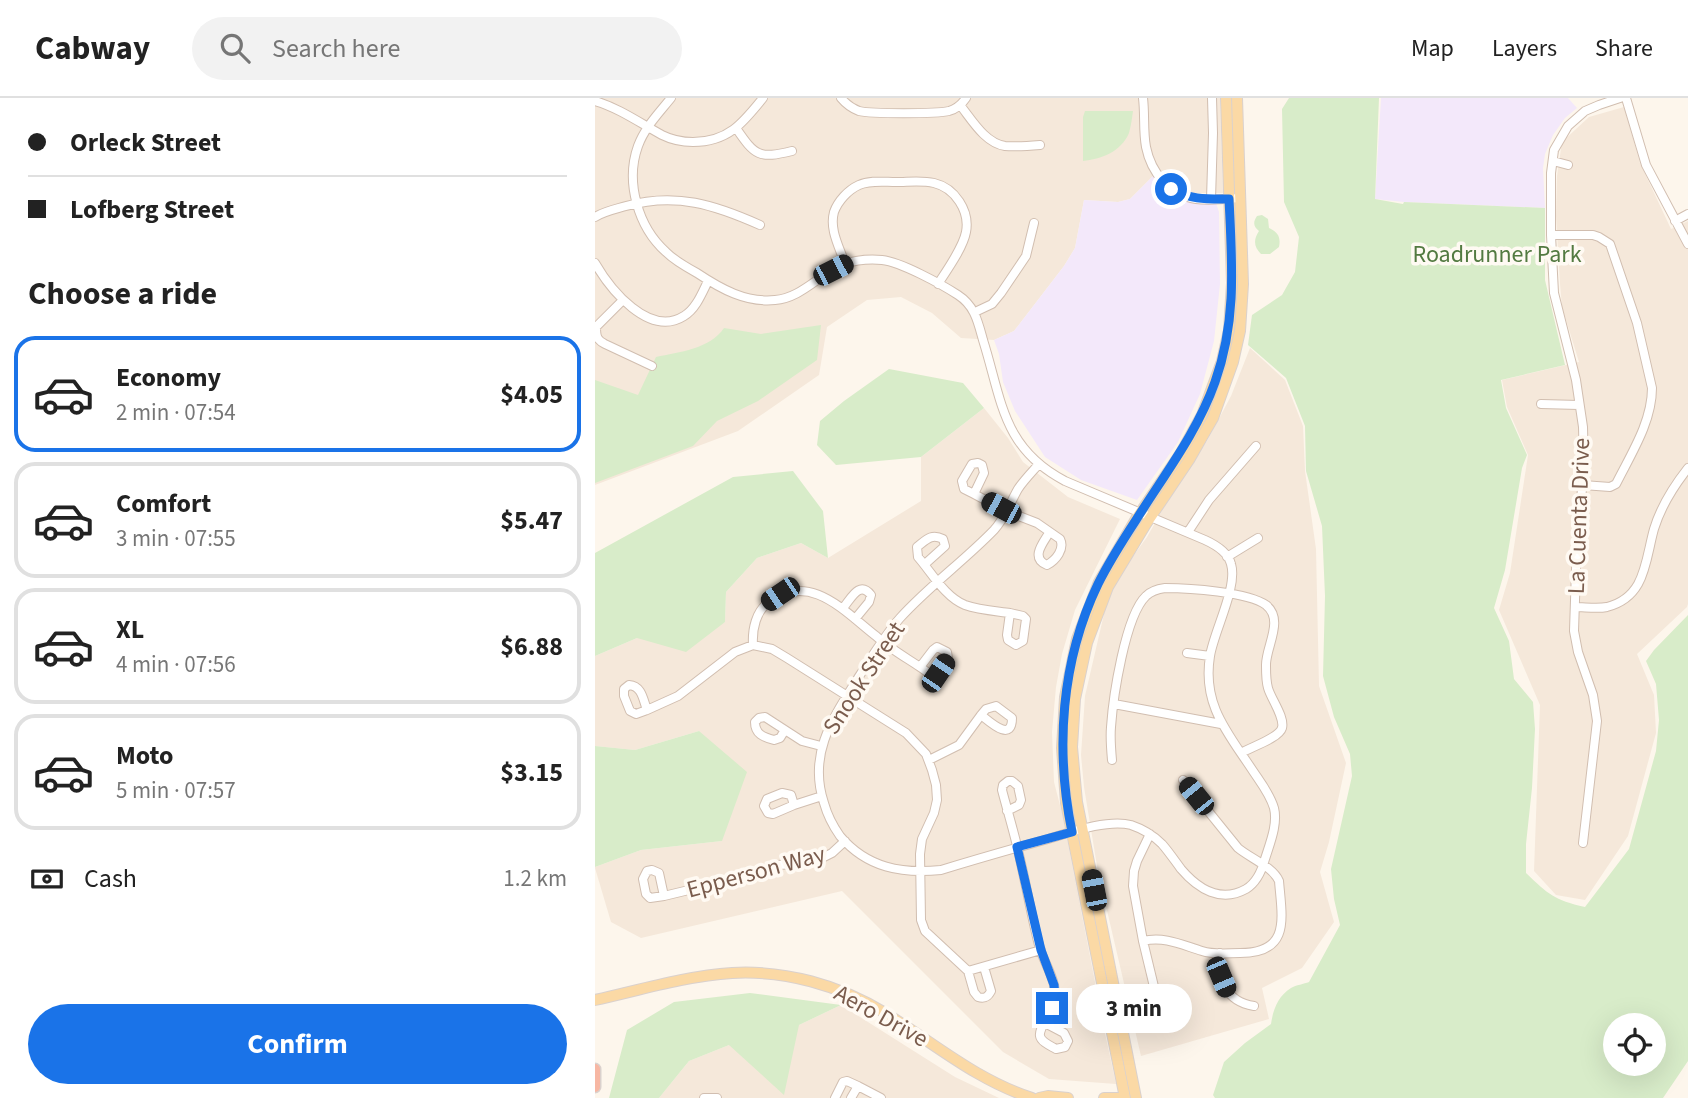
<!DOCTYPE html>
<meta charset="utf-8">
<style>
:root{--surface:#fff;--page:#f2f2f2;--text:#222;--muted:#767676;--line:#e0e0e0;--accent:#1a73e8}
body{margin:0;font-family:"Source Sans 3",sans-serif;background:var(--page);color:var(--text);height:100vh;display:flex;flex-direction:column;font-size:26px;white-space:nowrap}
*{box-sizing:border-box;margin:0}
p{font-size:23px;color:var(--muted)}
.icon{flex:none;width:38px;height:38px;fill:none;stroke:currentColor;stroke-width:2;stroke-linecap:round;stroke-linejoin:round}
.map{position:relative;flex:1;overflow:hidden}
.panel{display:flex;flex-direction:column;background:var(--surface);width:595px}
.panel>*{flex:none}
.hud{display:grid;align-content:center;height:154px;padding:0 28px;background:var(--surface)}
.fabs{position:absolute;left:1008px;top:915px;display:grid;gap:14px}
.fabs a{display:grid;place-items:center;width:63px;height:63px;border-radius:50%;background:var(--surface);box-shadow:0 7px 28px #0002;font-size:35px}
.end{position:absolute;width:32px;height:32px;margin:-16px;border:9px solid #1a73e8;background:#fff;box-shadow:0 0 0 4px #fff}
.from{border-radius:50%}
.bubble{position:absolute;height:49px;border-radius:24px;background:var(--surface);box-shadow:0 7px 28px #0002;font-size:23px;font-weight:700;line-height:49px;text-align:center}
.car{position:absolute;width:21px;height:42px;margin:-21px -10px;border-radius:9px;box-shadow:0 0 5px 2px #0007;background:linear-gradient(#222 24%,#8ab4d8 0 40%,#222 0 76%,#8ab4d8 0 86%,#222 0)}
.hud b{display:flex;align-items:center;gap:24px;height:66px;font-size:26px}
.hud b+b{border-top:2px solid var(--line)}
.hud i{width:18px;height:18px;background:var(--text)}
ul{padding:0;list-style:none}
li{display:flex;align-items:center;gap:21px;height:116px;margin:0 14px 10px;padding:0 14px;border:4px solid var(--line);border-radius:21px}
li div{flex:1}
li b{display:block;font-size:26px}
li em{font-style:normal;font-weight:700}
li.active{border-color:var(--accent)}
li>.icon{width:63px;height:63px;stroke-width:1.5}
h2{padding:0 28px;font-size:32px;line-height:84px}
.pay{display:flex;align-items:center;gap:18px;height:77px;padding:0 28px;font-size:26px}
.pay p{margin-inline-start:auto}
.cta{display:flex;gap:14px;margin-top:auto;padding:14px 28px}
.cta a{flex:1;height:80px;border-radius:42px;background:var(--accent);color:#fff;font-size:28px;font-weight:700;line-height:80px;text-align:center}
header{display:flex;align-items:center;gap:42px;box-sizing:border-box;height:98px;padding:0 35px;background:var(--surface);border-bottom:2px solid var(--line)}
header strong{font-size:33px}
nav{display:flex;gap:38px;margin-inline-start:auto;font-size:24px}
.search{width:490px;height:63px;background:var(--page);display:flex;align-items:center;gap:18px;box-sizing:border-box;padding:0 24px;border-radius:38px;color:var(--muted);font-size:26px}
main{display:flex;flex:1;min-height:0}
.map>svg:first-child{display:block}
</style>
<header>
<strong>Cabway</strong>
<div class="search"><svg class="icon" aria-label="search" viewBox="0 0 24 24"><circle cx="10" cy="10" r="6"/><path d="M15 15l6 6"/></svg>Search here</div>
<nav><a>Map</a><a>Layers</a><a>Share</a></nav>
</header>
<main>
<section class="panel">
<div class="hud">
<b><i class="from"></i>Orleck Street</b>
<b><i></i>Lofberg Street</b>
</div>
<h2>Choose a ride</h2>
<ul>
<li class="active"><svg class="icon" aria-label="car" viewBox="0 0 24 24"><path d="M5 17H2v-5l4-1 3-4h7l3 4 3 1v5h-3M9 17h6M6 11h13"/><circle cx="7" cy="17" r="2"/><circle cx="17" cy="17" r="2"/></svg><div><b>Economy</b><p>2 min · 07:54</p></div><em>$4.05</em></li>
<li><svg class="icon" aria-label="car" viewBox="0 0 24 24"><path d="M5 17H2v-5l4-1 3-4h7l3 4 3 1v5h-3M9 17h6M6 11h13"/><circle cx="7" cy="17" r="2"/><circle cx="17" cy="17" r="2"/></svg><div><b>Comfort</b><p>3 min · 07:55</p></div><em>$5.47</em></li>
<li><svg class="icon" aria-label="car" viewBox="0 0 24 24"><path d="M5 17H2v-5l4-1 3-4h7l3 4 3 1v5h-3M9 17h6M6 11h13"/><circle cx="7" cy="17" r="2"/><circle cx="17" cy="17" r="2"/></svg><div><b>XL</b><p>4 min · 07:56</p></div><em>$6.88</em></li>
<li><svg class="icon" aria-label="car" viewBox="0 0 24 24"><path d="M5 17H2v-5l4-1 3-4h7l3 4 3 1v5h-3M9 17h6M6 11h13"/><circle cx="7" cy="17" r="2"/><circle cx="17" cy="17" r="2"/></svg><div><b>Moto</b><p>5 min · 07:57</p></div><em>$3.15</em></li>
</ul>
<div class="pay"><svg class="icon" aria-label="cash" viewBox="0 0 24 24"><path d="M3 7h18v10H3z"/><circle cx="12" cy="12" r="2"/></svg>Cash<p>1.2 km</p></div>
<div class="cta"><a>Confirm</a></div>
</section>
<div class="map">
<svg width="1093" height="1000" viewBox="0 0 1093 1000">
<rect width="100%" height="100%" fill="#fdf6ec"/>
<path fill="#f5e8da" d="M0,0H625L628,95H598L581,86L573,79L559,77L535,101L523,104L489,102L480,150L469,168L419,233L399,242L366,240L337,215L306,199L272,202L232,229L224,277L143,333L0,387Z
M1029,9L1045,65L1076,131L1093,123V506L1092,509L1042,556L1059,597L1061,635L1033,738L990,802L961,797L939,773L945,607L904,512L915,475L933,357L912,309L907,282L984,264L967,209L965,186L961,118L962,78L967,44L994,19Z
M655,250L690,282L708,328L710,373L721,451L724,588L751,665L734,744L725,774L739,824L707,870L667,890L674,921L546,958L503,774L489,689L486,657L490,598L515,490L552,439L584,383L612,343L636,298Z
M389,310L413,340L428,364L473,399L525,421L480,512L467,556L461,589L457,634L459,684L467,715L510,935L521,986L454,981L408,954L247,793L46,840L16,824L0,770V769L46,752L127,743L104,633L40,652L0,648V558L42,540L130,524L131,494L162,460L206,445L233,460L326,403V359Z
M246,907L360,979L404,1000H64L94,963L134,947L204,927Z"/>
<path fill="#f3e8fa" d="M786,0H973L982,10L970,20L958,37L950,56L948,70L950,110L809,104L780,101Z
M559,77L592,102L621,105L624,114L625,186L619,243L605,296L583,344L542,402L486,382L450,359L420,313L408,284L404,256L399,242L419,233L469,168L480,150L489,102L523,104L535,101Z"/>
<path fill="#d8ecc9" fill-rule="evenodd" d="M694,0H784L780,101L808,106L809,104L950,110V182L970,267L906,282L911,310L932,357L927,370L910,472L899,510L914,543L919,581L938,604L940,631L937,690L931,746V775C953,796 959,802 990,809L1034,751L1061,653L1064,622L1061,586L1051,563L1059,552L1093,517V963L1068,1000H620L618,997L629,964L650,945L676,926C678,912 683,898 696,890C701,887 709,886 714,884L745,827L739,801L736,771L757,678L755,656L739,619L728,578L730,498L727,428L711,373L710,328L691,280L653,247L657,217L687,197L700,174L704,139L689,104L687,11ZM1020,928H1059V966H1020Z
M490,13H538C537,20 536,28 534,35C526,54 506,61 488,63V19Z
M667,117L673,121L674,130C683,134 686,139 684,149L675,156H666C659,149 658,142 664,133C658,128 658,124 662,118Z
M226,227L222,262L163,303L122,323L98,348L0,385V282L43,297L61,259C84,254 115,251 129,230L166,236Z
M294,271L368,285L389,310L326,359L241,367L222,347L225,323L249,303Z
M198,373L228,413L233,460L206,445L162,460L131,494L130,524L91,554L42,540L0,558V455L138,379Z
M104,633L152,674L127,743L46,752L0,769V648L40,652Z
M155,895L246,907L204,927L189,997L134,947L94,963L64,1000H14L32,932L79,904Z"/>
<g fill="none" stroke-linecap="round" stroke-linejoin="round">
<g stroke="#d1beb0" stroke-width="10">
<path id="minor" d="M76,0C64,15 50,29 43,48C30,84 43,129 71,154C80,163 91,169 102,175C126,191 151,205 180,202C207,200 225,175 250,166C261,162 275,161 287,162C306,164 346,186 363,197C380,208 383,224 388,242C407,302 407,350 470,383L610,442C621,447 633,454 636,466C643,489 619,533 615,558C607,607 633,635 658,673C666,685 675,696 679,710C683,726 675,745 670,761C667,772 661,785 651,791C626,805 603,791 586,771C580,763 574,754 567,746C558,737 548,731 536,727C513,721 476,734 453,741C417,751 382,761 346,772C307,776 272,770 245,738C238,728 232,716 229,705C212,654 240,617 265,577C278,557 290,537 305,520C334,488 369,463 399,432C410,420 415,405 423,391C429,382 437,374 444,366
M246,0C251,6 256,10 264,13C276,16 341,16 354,13C361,11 367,6 371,0
M548,0C550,16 548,33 551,49C556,74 574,97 601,101C615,103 631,101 645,100
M1031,0L1051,67L1093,146
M0,3C24,10 45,25 67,37C77,42 88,44 98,44C133,44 148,25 168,0
M365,7C377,22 390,45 410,48C421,49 433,48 445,47
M141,30C160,58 164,61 197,53
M958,63L973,67
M616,101L618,35L617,0
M0,119C10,113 21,111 31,108C81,94 120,107 165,127
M1080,123L1093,116
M956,137H998L1004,139L1015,146L1042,225L1057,290C1057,324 1036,356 1021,386L1015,389L988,387
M0,165C15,191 54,240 89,218C101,211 107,195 113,183
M250,166C245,150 234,132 239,114C243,103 253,92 264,87C275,82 289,84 301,84C313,84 327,82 339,85C360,90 375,113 371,134C368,150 352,172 343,186
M28,202L1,229C1,239 2,242 10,246L57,268
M380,214L397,206L406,195L431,158L439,125
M946,306L984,307
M383,365L387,367L389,375L379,396L369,391L367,383L377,366Z
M379,396L411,413L442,425L465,441C470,451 461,462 452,467C435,460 448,445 454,435
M593,434L614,402L661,348
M632,459L663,440
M330,466L350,448L348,441C336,435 331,442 322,449L323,459C337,475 350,499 370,507C384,512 401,513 415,515
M980,509C990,509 1002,511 1012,509C1051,499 1050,463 1059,431C1066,408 1078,389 1093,370
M248,510C256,501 264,482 276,497L274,504L260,521
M415,515L428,518L431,521L428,543L421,547L413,542L412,537Z
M158,547C157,531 161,513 174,504C215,473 250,514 281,538C294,550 310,559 325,569
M342,549L352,554L353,560L343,575L335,576L325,569L338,552Z
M592,555L615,558
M34,587C47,588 48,601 52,612L41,616L35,613L29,598V591Z
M519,606L626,626
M401,608L417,620C417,645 395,624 386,617L391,611Z
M52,612L83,598L140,554L158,547L177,551L192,560L311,635L331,656L337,672L341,687L342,702L339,715L327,741L325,756L326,822L330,833L373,873L446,852
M170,619L190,632L185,640L179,642C168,639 160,636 160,624L164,620Z
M190,632L207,643L226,648
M334,662L364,647L386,617
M517,662C516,651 515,640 516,629C518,600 530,518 551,498C556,493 563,491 570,490C594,490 653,494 671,507C690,522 670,550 671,568C671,575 671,583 673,590C676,601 690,619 687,630C684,640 656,649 646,655
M187,695L196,697L199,707L178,716L173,715L169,708L172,701Z
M199,707L227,698
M412,713L424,707L426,702L423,688L417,683H413L408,687L407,692C413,715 420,737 425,761C432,791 437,821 445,851C449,863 456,874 459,887C463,908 443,929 445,938C446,944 456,948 461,951L470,949L473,943L469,935L450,925
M555,736L542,763L539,773L538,788L548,843L561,897L572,917
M988,745L1002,623L998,597L983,554L979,533L982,441L989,371L988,329L981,282L959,195L956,137V75L959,52L973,28L990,13L1004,7L1025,0
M57,772L64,775L69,798L55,800L51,796L48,781L52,773Z
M69,798L135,782L181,767L206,766L223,762L237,755L250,743
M548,843C570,838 587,847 607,853C619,857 633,855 645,855C696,855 687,820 684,783C678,769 655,760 643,750L588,682
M625,855C625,882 629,903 659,908
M373,873L379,894L383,899C390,901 393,899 396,893L389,869
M263,988L286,1000
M109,1000H122
M240,1000L248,984L252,983L263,988L256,1000"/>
</g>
<g stroke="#dad1cd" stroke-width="12">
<path id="major" d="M0,902C45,892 91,878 137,875C190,872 244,887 290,915C339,945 381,982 437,1000
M444,1000L453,998L473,1000
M509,1000H525
M530,1000L471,705L467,650L470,599L482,541L504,484L541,421L586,355L607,317L627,263L634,232L637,185L631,0
M541,1000L482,704L477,649L480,601L492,545L513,489L551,426L594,362L618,320L638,264L645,233L648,186L642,0"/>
</g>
<g stroke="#dad1cd" stroke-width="13">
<path id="highway" d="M0,971V989"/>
</g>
<use href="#minor" stroke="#fff" stroke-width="8"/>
<use href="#major" stroke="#fbd9a5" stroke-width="10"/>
<use href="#highway" stroke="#f7b7a3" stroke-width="10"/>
</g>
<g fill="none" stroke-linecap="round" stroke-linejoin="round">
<path stroke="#1a73e8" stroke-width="9" d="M457,910L460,898L459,887L446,852L422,749L477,734C460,651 466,563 503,486C514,464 528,442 541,422C569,377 602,335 620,284C642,222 637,165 634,101C611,101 597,102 576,91"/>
</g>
<g text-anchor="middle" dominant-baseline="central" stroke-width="7" stroke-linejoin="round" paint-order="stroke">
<g font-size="24" fill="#537a41" stroke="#fffaf3">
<text x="902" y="156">Roadrunner Park</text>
</g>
<g font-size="24" fill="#7a5c4d" stroke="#fffaf3">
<text transform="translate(984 418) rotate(-88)">La Cuenta Drive</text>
<text transform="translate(269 580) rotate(-57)">Snook Street</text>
<text transform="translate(161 774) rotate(-15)">Epperson Way</text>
<text transform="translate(286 918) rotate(29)">Aero Drive</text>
</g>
</g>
</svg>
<div class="fabs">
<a><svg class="icon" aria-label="locate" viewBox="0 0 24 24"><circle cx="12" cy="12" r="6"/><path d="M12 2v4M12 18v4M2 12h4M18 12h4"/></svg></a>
</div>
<i class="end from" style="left:576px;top:91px"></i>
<i class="end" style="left:457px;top:910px"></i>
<div class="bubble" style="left:481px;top:886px;width:116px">3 min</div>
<i class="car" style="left:238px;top:172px;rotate:63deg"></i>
<i class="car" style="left:406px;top:410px;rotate:298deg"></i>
<i class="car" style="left:185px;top:496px;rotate:236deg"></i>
<i class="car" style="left:343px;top:575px;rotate:34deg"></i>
<i class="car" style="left:601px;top:698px;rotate:321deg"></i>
<i class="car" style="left:499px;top:792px;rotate:349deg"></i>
<i class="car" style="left:626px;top:879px;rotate:157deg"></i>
</div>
</main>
